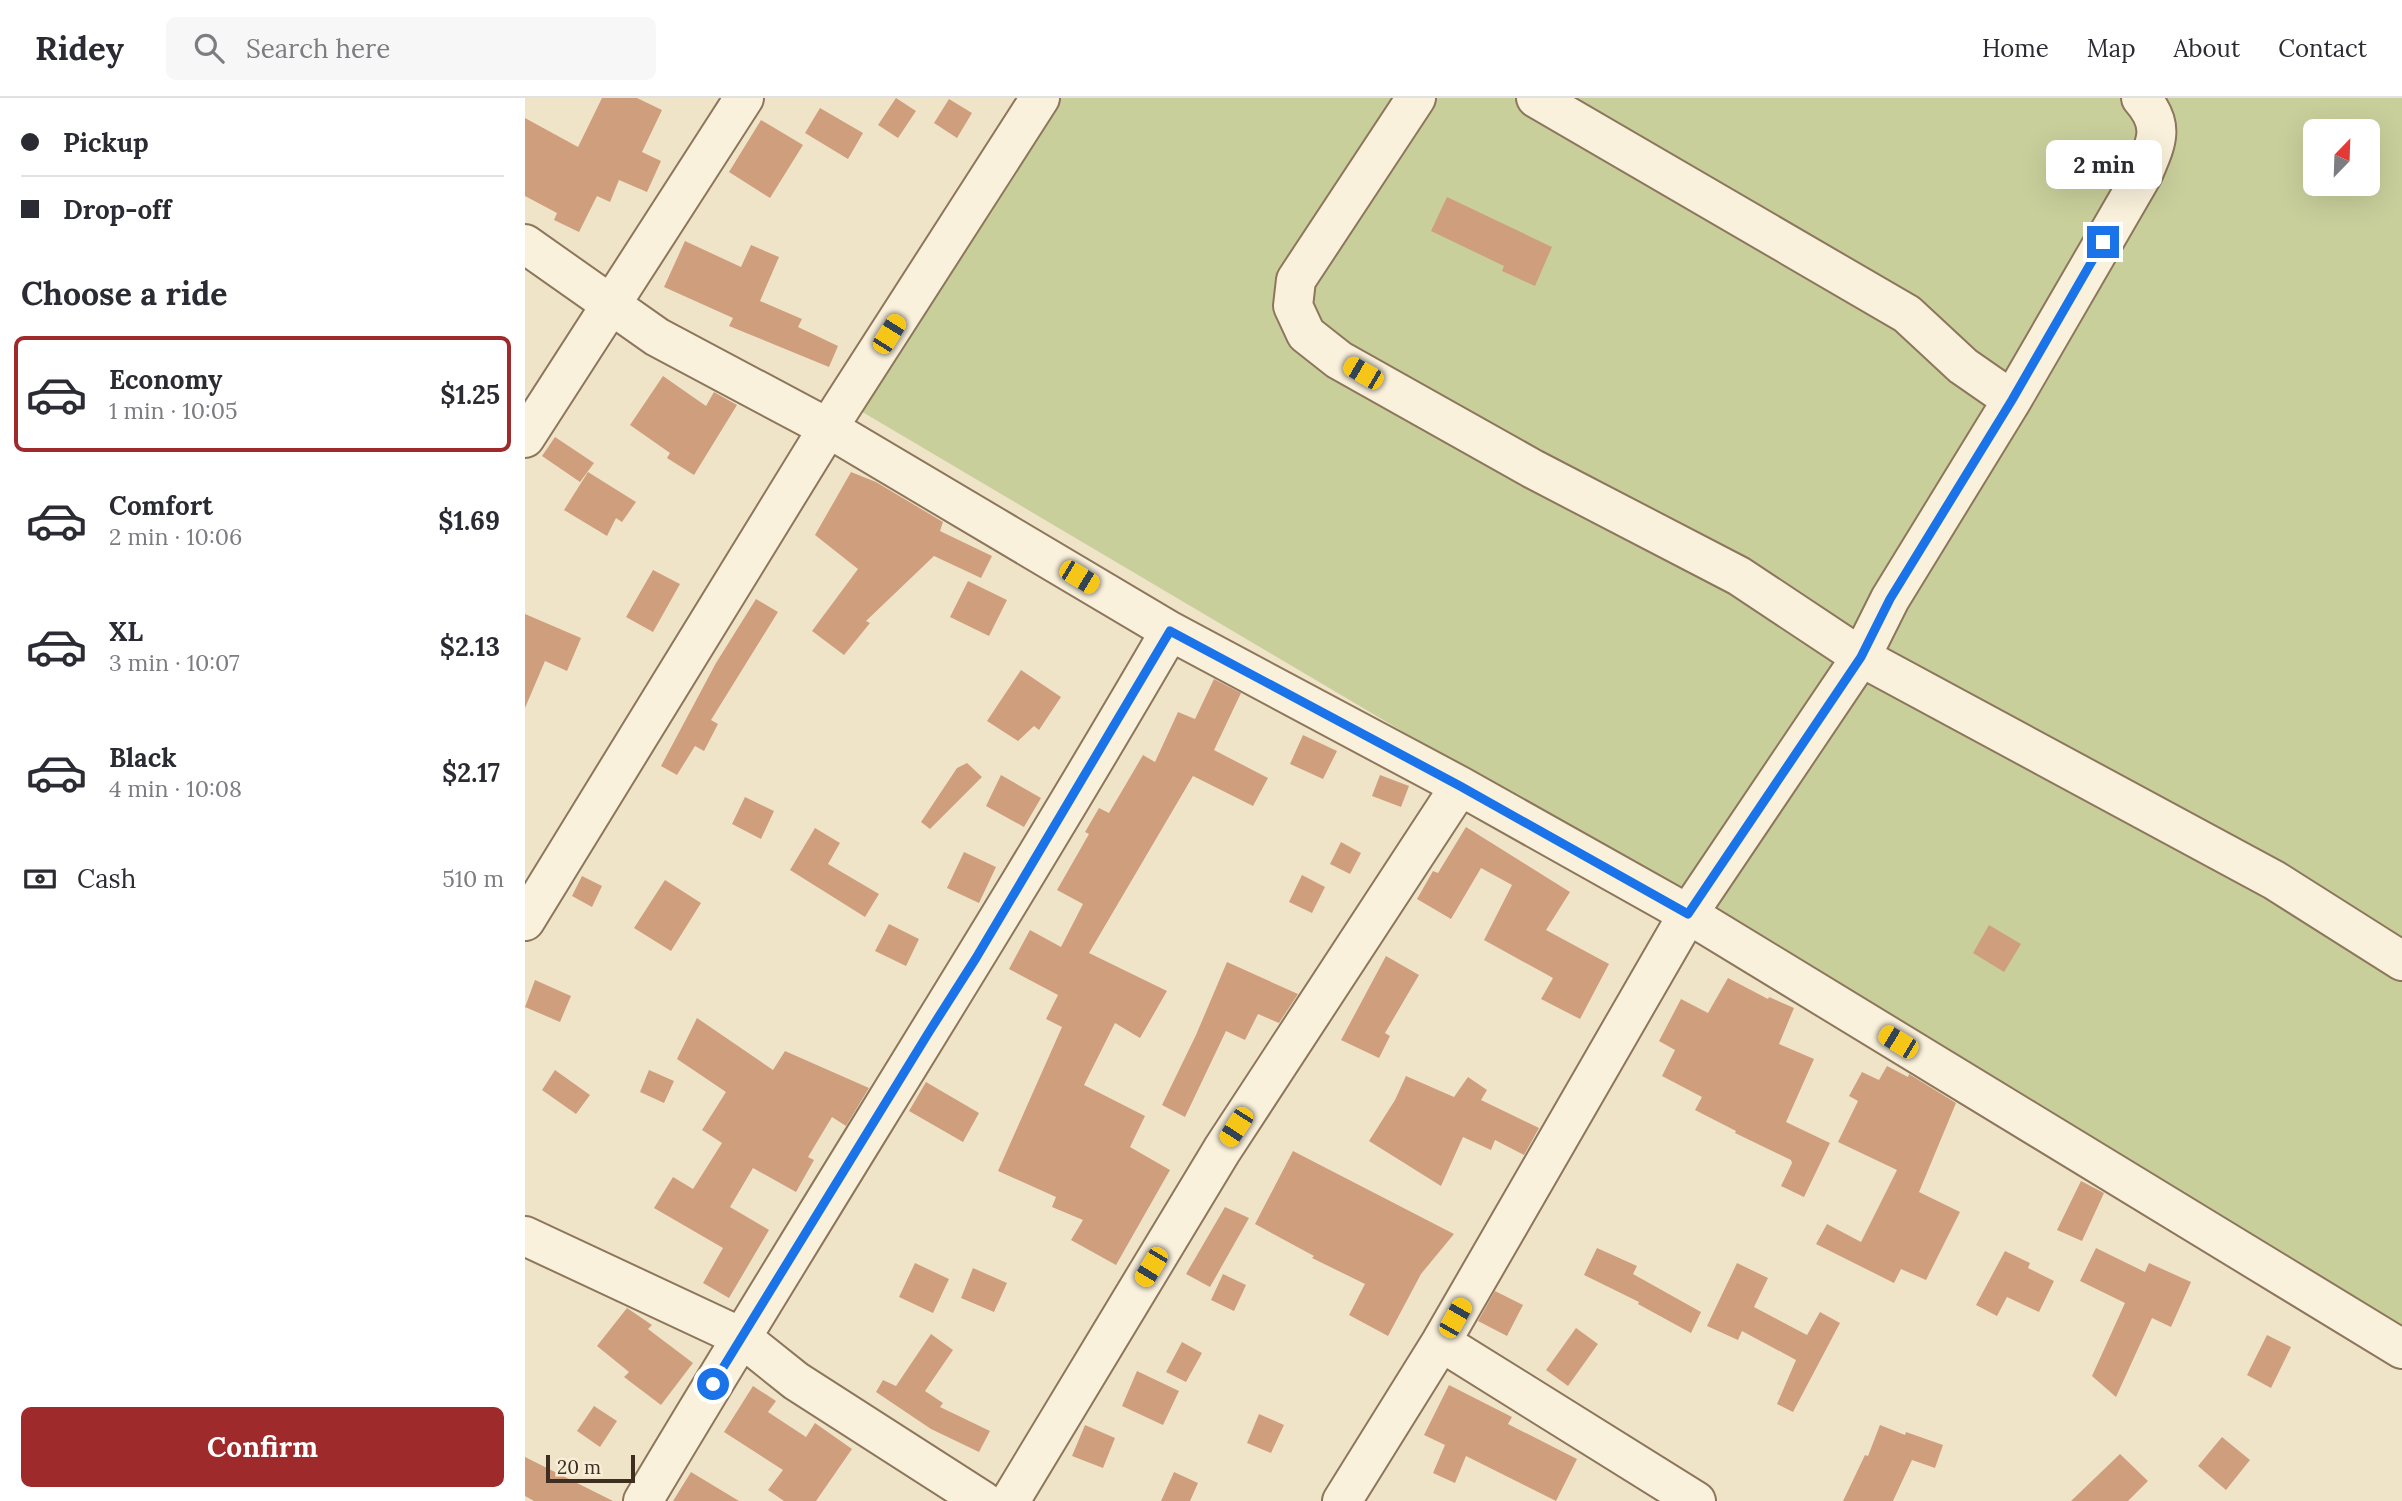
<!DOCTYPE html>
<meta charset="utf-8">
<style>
:root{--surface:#fff;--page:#f7f7f7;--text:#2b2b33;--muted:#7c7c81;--line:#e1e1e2;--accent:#9e2a2b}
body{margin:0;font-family:Lora,serif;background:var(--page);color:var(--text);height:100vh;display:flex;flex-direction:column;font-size:26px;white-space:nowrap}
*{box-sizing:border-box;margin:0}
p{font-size:23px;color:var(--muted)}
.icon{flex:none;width:38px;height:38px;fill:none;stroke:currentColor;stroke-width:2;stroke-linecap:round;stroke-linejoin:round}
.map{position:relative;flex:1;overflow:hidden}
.sheet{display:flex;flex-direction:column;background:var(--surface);width:525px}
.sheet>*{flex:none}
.top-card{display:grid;align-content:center;height:154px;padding:0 21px;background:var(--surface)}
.needle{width:46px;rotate:23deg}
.fabs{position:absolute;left:1778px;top:21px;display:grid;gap:14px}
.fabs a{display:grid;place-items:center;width:77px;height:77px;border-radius:10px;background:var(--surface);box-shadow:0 7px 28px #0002;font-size:35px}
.scale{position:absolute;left:21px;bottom:18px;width:89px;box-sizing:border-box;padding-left:7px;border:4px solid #3d2e20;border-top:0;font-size:19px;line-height:24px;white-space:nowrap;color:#3d2e20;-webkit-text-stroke:5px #f7eed8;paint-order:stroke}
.end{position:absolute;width:32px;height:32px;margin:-16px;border:9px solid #1a73e8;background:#fff;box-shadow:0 0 0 4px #fff}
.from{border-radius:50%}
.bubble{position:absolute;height:49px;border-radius:10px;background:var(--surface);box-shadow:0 7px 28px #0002;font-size:23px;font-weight:800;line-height:49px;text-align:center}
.car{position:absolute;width:21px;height:42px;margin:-21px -10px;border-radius:9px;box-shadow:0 0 5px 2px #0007;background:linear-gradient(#f5c518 24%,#345 0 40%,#f5c518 0 76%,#345 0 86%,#f5c518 0)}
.top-card b{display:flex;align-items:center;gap:24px;height:66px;font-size:26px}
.top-card b+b{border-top:2px solid var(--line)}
.top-card i{width:18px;height:18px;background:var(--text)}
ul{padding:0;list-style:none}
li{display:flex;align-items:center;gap:21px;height:116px;margin:0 14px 10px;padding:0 7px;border:4px solid transparent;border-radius:10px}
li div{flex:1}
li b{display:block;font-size:26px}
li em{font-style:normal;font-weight:800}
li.on{border-color:var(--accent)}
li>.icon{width:63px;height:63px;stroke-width:1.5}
h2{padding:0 21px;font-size:32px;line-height:84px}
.pay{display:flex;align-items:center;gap:18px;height:77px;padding:0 21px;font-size:26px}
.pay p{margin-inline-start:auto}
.action{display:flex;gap:14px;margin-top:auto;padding:14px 21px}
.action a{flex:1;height:80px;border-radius:10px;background:var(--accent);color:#fff;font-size:28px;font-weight:800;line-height:80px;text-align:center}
header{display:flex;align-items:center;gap:42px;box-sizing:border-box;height:98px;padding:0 35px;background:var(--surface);border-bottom:2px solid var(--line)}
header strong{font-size:33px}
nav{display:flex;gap:38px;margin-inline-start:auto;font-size:24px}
.search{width:490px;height:63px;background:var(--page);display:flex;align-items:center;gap:18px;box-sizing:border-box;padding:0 24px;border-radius:10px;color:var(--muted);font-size:26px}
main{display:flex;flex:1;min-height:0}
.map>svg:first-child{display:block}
</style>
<header>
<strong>Ridey</strong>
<div class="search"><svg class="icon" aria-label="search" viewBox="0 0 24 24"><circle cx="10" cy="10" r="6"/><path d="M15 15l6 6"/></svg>Search here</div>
<nav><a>Home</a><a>Map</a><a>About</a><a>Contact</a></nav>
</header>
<main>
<section class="sheet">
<div class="top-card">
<b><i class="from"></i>Pickup</b>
<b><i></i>Drop-off</b>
</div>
<h2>Choose a ride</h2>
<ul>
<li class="on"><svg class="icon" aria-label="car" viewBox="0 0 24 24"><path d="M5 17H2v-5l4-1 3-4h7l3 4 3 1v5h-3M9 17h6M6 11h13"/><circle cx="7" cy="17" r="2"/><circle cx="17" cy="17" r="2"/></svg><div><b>Economy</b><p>1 min · 10:05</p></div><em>$1.25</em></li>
<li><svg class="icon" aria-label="car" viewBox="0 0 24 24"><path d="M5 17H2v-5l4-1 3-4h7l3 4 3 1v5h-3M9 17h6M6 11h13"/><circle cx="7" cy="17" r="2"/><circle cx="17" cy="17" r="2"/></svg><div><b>Comfort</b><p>2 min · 10:06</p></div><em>$1.69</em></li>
<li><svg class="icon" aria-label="car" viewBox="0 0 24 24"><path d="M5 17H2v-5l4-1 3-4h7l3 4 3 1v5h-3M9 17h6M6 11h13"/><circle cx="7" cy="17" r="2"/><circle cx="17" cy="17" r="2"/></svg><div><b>XL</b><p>3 min · 10:07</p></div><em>$2.13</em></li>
<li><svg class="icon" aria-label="car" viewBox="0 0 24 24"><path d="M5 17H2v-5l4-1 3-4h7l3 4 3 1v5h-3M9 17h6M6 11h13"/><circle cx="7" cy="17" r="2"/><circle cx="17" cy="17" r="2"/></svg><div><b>Black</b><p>4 min · 10:08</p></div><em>$2.17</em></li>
</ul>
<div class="pay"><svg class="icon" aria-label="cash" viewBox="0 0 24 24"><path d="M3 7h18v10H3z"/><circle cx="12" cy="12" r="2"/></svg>Cash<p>510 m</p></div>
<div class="action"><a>Confirm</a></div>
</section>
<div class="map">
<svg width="1877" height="1403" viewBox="0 0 1877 1403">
<rect width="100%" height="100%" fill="#f0e4c8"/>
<path fill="#c9cf9b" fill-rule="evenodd" d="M536,0H1877V1230L1149,794L334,312ZM1790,33H1843V86H1790Z"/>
<path fill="#cf9f7d" d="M77,0H112L137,12L117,54L136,63L122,94L94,82L85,104L72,98L54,134L29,122L32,115L0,98V20L53,49Z
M371,0L391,13L373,40L353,27Z
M424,1L447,15L432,40L409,25Z
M295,10L338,35L323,61L280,35Z
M236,22L278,47L245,100L204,74Z
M922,99L1027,149L1010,188L977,173L979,168L906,133Z
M160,143L216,169L226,147L254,159L235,203L277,221L273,229L313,248L304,269L204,228L208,220L139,189Z
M138,278L181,308L189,294L212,307L169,377L142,360L145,355L105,327Z
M30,339L69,365L55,384L17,358Z
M63,374L111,404L97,424L91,420L82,438L39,412Z
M326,374L351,384L418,424L415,433L467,458L456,480L409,458L341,523L345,525L319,557L287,533L333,471L290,437Z
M128,472L155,486L128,534L101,519Z
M443,483L482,502L464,538L425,519Z
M231,501L253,514L186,622L193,626L179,653L170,648L152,677L136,668L191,565Z
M0,516L56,540L42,573L20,563L0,610Z
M496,572L536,599L514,632L509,628L493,643L462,623Z
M689,581L716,595L689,652L743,680L728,708L668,678L564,855L642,893L615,940L590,925L559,987L620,1018L605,1049L645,1072L591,1167L546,1142L558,1122L527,1109L531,1099L473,1073L537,929L521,921L533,897L484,871L505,832L536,849L558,806L532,792L564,736L560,734L574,710L584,715L618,657L630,664L653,614L670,621Z
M778,637L812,653L798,681L765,666Z
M442,665L457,679L405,731L396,724L432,670Z
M476,677L516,700L499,729L461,708Z
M855,677L884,688L876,709L847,698Z
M220,699L249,713L236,741L207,726Z
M941,729L1045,794L1021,832L1084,866L1055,921L1016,901L1028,880L959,842L987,787L956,770L926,821L892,801L908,773L913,775Z
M290,730L315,745L303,766L354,796L340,819L265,772Z
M816,744L836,755L825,776L805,766Z
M439,754L471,769L454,805L422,790Z
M777,777L800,789L787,815L764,804Z
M57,778L77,788L67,809L47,798Z
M140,782L176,805L146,853L109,830Z
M364,826L394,841L381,868L350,853Z
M1464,827L1496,846L1479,874L1448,855Z
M861,858L894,877L860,935L865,938L854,960L816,942Z
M702,864L773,896L754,925L733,916L720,942L701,933L660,1019L637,1007L671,937Z
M1203,880L1243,901L1244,899L1269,910L1254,946L1289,961L1261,1024L1305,1045L1279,1099L1256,1088L1267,1065L1266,1062L1210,1035L1211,1033L1170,1012L1177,999L1137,978L1150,952L1134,943L1156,901L1183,915Z
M10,882L46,898L35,924L0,909Z
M172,920L248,972L260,953L344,990L321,1028L307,1019L283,1059L289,1062L271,1094L228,1070L205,1109L244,1132L204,1200L178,1185L198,1150L129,1110L148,1079L168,1091L197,1045L177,1032L201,994L152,961Z
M1362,968L1383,979L1384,976L1431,1005L1394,1094L1435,1114L1401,1182L1376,1171L1369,1185L1291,1146L1302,1126L1336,1144L1372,1072L1313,1044L1333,1003L1324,998L1337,974L1354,982Z
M30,972L65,997L51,1016L17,992Z
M124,972L149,983L139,1005L115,994Z
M881,978L929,999L943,979L962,992L956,1002L1014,1030L999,1057L970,1042L966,1052L938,1039L916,1088L844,1043L870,1002Z
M401,984L454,1015L438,1044L384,1013Z
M768,1053L929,1136L896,1176L863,1238L824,1217L840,1186L787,1160L789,1158L730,1126Z
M1556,1083L1579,1095L1557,1143L1532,1132Z
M700,1109L724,1120L685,1189L661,1176Z
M1072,1150L1112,1168L1108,1176L1176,1214L1166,1235L1113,1206L1114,1204L1059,1177Z
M1571,1150L1620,1174L1624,1165L1666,1184L1646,1229L1627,1220L1591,1299L1567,1278L1600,1205L1555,1183Z
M1480,1153L1505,1165L1503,1170L1529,1183L1514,1214L1482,1199L1472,1218L1451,1207Z
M390,1165L424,1181L408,1215L374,1199Z
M1212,1165L1243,1180L1229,1209L1282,1237L1295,1214L1315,1225L1268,1314L1252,1306L1271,1262L1217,1233L1213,1242L1182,1228Z
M448,1170L482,1185L469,1214L436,1200Z
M698,1176L721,1187L709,1213L686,1202Z
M970,1193L998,1207L982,1238L953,1223Z
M102,1210L127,1227L123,1231L168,1265L136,1307L99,1279L104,1274L72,1248Z
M1051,1230L1073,1246L1043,1288L1021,1272Z
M406,1236L428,1252L400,1293L418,1305L415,1309L465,1333L454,1354L406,1331L351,1294L358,1282L371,1288Z
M1742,1237L1766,1249L1746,1290L1722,1277Z
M657,1244L677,1255L661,1284L641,1274Z
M612,1273L654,1293L638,1327L597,1308Z
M924,1287L987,1319L983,1326L1052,1361L1031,1403L941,1358L930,1385L908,1375L920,1347L899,1337Z
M228,1288L251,1303L243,1314L281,1339L290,1325L327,1351L291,1403H259L243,1392L258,1372L199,1334Z
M69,1308L92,1323L75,1349L52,1333Z
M734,1316L759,1327L746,1355L722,1345Z
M560,1327L590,1340L578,1370L547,1358Z
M1355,1327L1380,1337L1381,1334L1418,1347L1410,1370L1387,1362L1368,1403H1318L1340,1357L1343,1358Z
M1697,1339L1725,1362L1701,1392L1673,1368Z
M1595,1356L1623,1383L1603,1403H1546Z
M0,1359L88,1403H9L0,1398Z
M166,1374L214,1403H148Z
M649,1374L673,1385L665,1403H636Z"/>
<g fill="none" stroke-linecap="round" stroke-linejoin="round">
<g stroke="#8d765c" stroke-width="42">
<path id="minor" d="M891,0L771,182L768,208L781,236L814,262L1008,371L1214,478L1336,559L1749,782L1877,863
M1011,0L1382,216L1438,268L1487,302
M0,146L132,239L303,330L645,533L935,688L1163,816L1877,1251
M0,340L219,0
M0,823L303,330L515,0
M0,1138L216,1239L271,1283L458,1403
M916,1244L1171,1403
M118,1403C291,1112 475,826 645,533
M485,1403L697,1052L935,688
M817,1403L916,1244L1163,816L1336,559L1365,501L1487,302L1618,76C1631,45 1641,28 1616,0"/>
</g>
<use href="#minor" stroke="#faf1dc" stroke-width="38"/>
</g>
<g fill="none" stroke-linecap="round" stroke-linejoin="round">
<path stroke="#1a73e8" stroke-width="9" d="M188,1286L404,934L451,860L645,533L935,688L1163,816L1336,559L1365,501L1487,302L1578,144"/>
</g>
</svg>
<div class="fabs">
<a><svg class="needle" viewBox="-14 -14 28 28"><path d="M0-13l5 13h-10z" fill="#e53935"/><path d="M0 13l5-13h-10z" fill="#7c7c81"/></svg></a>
</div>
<div class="scale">20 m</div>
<i class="end from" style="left:188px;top:1286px"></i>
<i class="end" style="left:1578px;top:144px"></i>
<div class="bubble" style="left:1521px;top:42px;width:116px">2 min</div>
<i class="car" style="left:364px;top:236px;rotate:32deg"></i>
<i class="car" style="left:838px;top:275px;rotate:300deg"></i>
<i class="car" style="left:554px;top:479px;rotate:121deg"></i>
<i class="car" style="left:1373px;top:944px;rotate:301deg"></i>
<i class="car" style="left:711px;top:1029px;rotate:213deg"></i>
<i class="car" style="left:626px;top:1169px;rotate:211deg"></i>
<i class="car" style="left:930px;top:1220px;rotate:30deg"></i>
</div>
</main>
